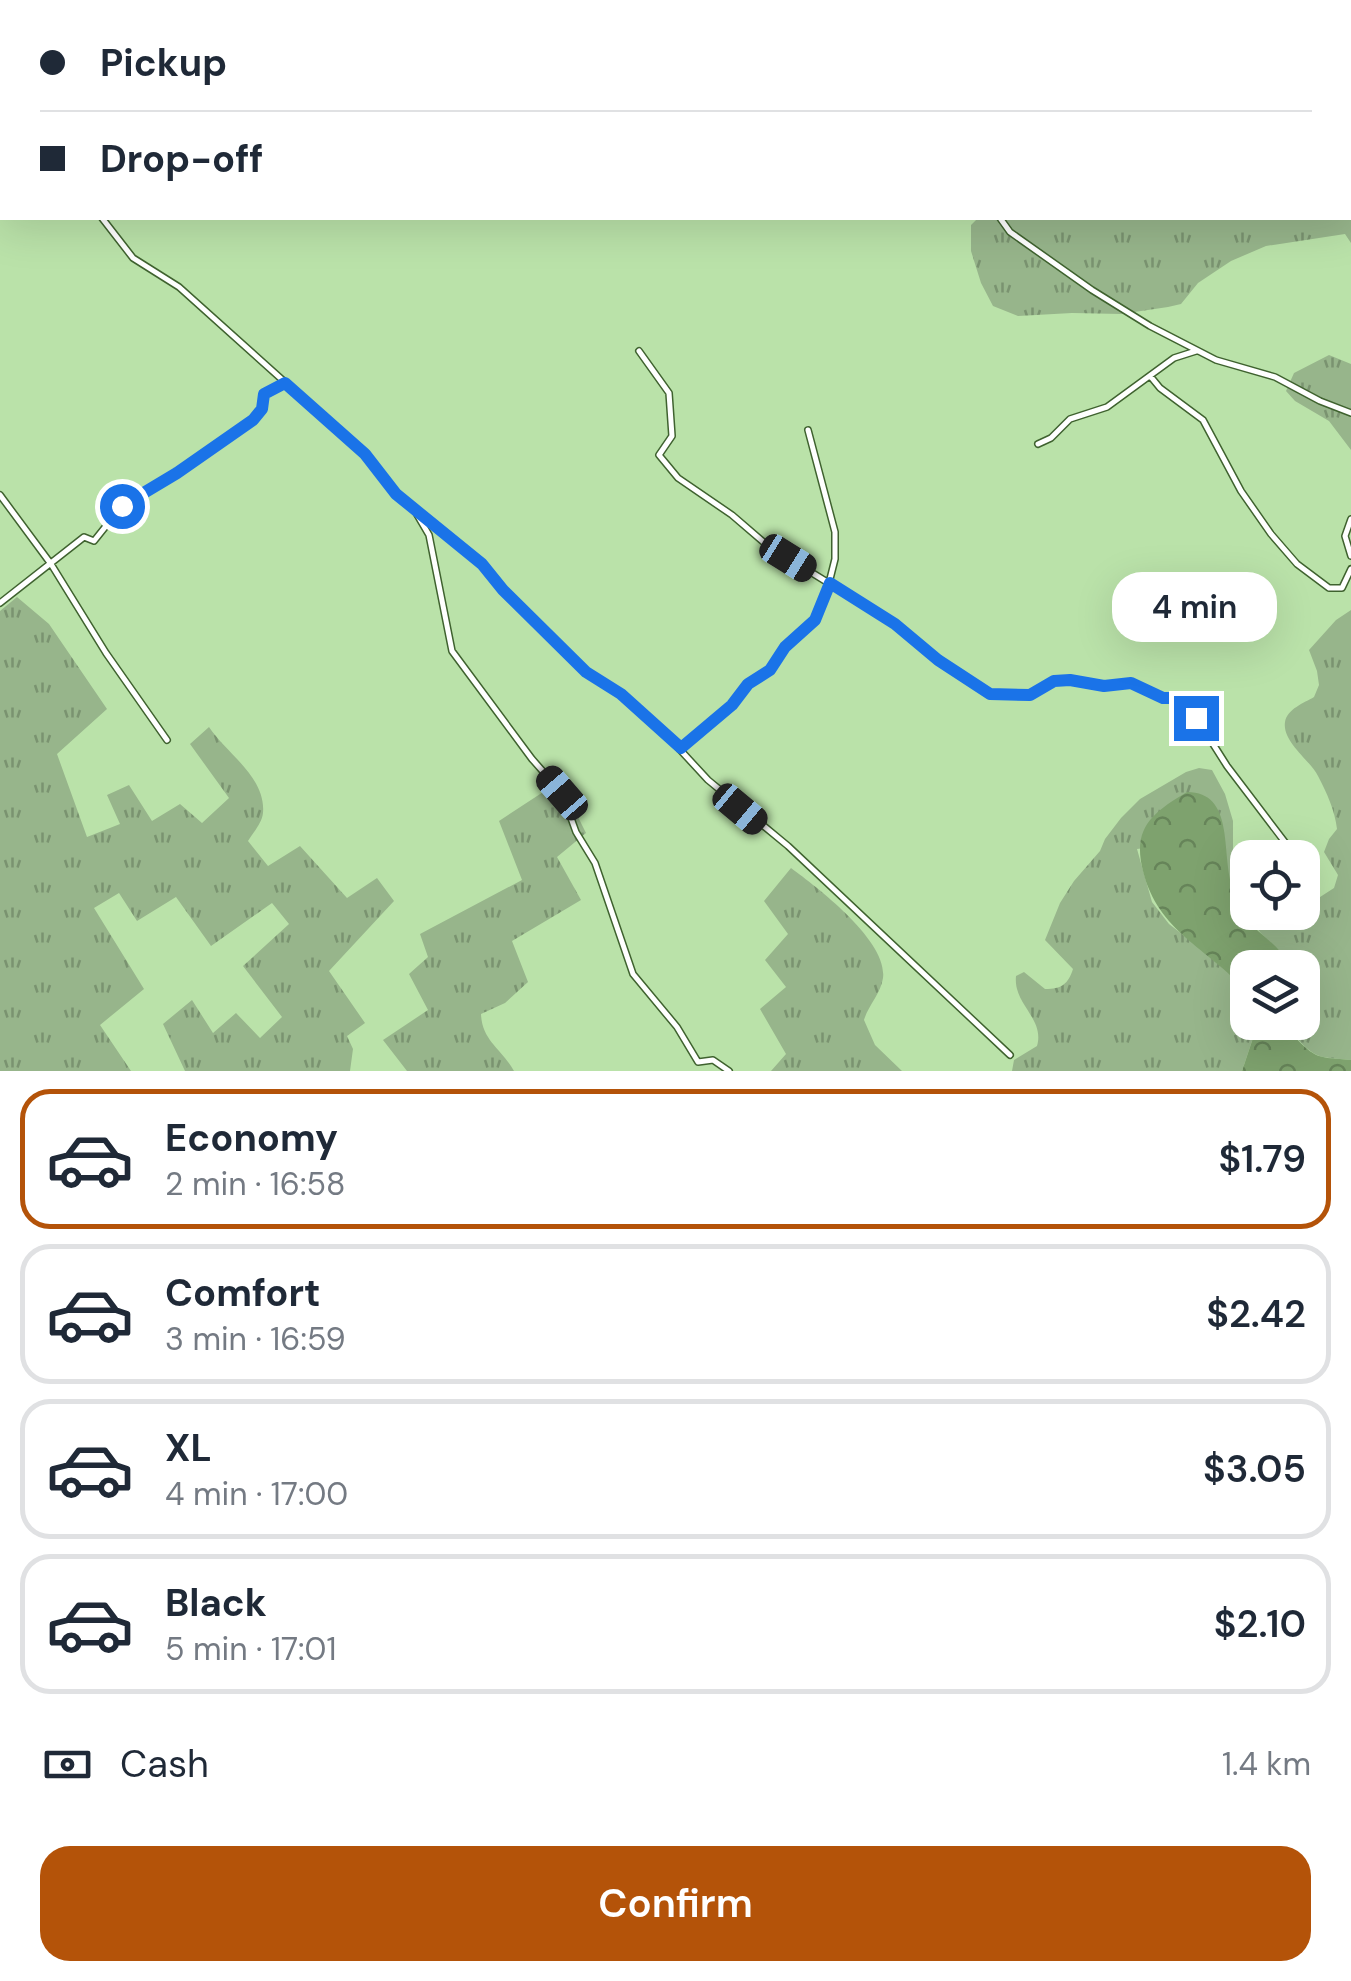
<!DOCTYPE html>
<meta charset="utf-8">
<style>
:root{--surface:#fff;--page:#f6f6f7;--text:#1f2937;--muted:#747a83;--line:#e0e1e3;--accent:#b45309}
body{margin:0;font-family:"DM Sans",sans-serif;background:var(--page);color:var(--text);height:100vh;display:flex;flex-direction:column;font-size:38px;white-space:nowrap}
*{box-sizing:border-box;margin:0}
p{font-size:32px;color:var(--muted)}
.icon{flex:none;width:55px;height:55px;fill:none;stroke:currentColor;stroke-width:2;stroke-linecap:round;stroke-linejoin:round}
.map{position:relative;height:1071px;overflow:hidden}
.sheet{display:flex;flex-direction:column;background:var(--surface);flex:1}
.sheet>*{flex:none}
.banner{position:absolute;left:0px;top:0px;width:1352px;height:220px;box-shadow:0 10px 40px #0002;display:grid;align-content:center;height:220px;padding:0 40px;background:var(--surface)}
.tools{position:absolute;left:1230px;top:840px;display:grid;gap:20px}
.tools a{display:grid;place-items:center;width:90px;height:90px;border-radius:20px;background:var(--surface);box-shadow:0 10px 40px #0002;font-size:50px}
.end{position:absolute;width:45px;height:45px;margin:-22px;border:12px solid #1a73e8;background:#fff;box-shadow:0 0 0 5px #fff}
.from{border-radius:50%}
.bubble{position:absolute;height:70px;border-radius:30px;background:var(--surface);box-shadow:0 10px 40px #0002;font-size:32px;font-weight:600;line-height:70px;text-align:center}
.car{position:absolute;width:30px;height:60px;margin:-30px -15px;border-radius:12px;box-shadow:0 0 8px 2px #0007;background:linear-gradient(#222 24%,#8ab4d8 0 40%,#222 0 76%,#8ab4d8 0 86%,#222 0)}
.banner b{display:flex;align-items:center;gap:35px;height:95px;font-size:38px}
.banner b+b{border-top:2px solid var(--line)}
.banner i{width:25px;height:25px;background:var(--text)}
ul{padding:18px 0 0;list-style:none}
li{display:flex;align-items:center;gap:30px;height:140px;margin:0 20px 15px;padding:0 20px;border:5px solid var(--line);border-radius:30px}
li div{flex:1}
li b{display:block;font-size:38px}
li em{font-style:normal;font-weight:600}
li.current{border-color:var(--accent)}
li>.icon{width:90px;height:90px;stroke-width:1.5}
.pay{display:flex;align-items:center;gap:25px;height:110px;padding:0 40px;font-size:38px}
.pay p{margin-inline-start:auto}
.button{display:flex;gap:20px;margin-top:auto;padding:20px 40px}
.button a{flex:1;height:115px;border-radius:30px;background:var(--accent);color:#fff;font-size:40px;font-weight:600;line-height:115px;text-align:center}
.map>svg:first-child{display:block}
</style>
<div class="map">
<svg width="1351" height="1071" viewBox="0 0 1351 1071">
<defs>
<pattern id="grass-tufts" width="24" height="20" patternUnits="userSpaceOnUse" patternTransform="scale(2.5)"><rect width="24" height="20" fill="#97b58b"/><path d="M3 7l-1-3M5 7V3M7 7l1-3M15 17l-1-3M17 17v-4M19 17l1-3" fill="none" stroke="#7a9370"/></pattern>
<pattern id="forest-crowns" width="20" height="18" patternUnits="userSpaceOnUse" patternTransform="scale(2.5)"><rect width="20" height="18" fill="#7ea26e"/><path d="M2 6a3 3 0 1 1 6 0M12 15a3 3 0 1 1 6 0" fill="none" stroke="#668459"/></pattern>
</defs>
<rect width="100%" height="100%" fill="#bae2a9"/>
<path fill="url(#grass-tufts)" d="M1207,0H1351V243L1345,234L1266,246L1231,261L1198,283L1181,304L1168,307L1121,314L1072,313L1018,316L993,306L981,283L971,251V225L978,218H1350V2Z
M1329,355L1351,364V450L1329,421L1295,401L1286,391L1294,373Z
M17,597L49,624L107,709L57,754L87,837L120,824L107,795L129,785L152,821L180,804L202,823L229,798L190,744L209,727C227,754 266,777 263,813C262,823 253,833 248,841L268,866L300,846L347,898L377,878L394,901L329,971L365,1023L347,1036L353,1049L350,1071H185L163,1024L192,1000L213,1033L236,1013L260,1038L282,1017L243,966L289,924L272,903L211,946L176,897L137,921L119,893L94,908L144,989L100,1025L131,1071H0V611Z
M1351,610V1060C1318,1057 1316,1060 1292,1033V1023L1302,1022V968L1289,967L1286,958C1247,921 1223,895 1225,838L1137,849L1152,902L1169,924L1226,968L1247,992L1248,1022L1258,1023L1242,1071H1012L1014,1060L1037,1046C1045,1018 1013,1005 1016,976L1024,972L1045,989C1062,989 1068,984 1073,969L1045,940L1060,903L1074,881L1100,851L1105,839L1121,818L1140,799L1186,772L1199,768L1212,770L1225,794L1233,821V848L1247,879L1248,912H1302L1303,908L1334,888L1338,875L1324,852L1329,839L1337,829C1335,811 1327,793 1318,776C1310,760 1282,742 1285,722C1287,709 1304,703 1314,697L1319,685L1317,671L1309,650L1336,620Z
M560,781L586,833L557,857L581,900L512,941L528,982L505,1003L481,1014C482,1041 502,1049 514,1071H407L383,1040L428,1010L409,974L428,957L420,934L522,880L499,821Z
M791,868C818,888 888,941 883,978C881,993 868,1006 864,1020L875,1045L902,1071H771L786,1054L760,1009L786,987L765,960L788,934L764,901Z"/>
<path fill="url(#forest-crowns)" d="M1187,792C1235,792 1221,853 1232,886C1237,902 1242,915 1254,927C1267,940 1283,949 1289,967L1248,968L1247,992C1207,947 1158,932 1143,871C1132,828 1152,813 1187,792Z
M1258,1023H1292V1034C1316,1060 1318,1057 1351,1060V1071H1242Z"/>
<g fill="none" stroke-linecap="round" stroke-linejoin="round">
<g stroke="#3f622f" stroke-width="8">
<path id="minor" d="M117,0V2
M506,0V2
M704,0L706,2
M1159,0L1160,2
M0,26L2,28
M0,143L2,135
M102,218L133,258L179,287L365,454L396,494L481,564L503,590L585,671L621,694L660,728L708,780L788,846L1010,1055
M1000,218L1010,232L1092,290L1150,326L1216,360L1275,377L1320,401L1351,413
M639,351L669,393L672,436L659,455L678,478L732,515L767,545L895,624L938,660L990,694L1030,695L1054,681H1070L1104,687L1131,683L1163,697H1188L1196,717L1227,766L1297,858
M1151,377L1160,388L1203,420L1241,491L1271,534L1297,564L1329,588H1342L1351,569
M1038,444L1051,438L1070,419L1107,407L1174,358L1196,351
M0,495L51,564L106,653L167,740
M415,511L429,535L452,651L532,759L562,793L576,832L595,863L633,974L677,1027L698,1062L713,1060L729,1071
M1351,519L1345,536L1351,556
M0,603L84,537L94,541L122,506L177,473L253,420L262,409L264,394L284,383
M681,748L731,705L748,684L770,670L785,647L815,621L829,583L835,559V532L808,430
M1302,868V869
M1302,888L1314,904"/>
</g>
<use href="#minor" stroke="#fff" stroke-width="5"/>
</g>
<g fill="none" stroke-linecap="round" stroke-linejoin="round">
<path stroke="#1a73e8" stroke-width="12" d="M122,506L177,473L253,420L262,409L264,394L285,383L365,454L396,494L482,564L503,590L586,672L621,694L681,748L732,705L748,684L770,670L785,647L815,620L830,583L895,624L938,660L990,694L1030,695L1054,681L1070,680L1104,686L1131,683L1163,698H1188L1196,718"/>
</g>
</svg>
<div class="tools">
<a><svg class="icon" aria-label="locate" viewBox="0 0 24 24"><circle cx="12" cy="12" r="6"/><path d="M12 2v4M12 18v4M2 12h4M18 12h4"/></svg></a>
<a><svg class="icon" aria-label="layers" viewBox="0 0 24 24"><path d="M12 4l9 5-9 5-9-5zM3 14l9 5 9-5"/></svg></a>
</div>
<i class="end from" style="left:122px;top:506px"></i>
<i class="end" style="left:1196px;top:718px"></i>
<div class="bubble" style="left:1112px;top:572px;width:165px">4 min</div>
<i class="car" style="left:788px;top:558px;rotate:122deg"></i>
<i class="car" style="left:562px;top:793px;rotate:319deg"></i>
<i class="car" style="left:740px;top:809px;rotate:130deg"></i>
<div class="banner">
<b><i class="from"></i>Pickup</b>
<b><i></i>Drop-off</b>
</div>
</div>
<section class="sheet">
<ul>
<li class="current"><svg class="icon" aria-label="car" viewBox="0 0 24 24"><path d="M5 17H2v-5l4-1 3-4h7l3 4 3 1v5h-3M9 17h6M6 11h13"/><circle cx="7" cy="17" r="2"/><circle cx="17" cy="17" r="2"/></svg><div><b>Economy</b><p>2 min · 16:58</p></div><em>$1.79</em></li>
<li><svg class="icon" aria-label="car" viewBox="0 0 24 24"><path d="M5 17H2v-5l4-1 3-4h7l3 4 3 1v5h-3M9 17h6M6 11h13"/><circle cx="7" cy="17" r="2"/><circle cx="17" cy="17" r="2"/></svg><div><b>Comfort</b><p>3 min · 16:59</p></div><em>$2.42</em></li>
<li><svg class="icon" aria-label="car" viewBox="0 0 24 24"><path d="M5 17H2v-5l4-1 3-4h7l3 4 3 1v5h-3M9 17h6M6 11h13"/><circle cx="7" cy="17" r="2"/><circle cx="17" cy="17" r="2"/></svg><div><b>XL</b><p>4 min · 17:00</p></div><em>$3.05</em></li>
<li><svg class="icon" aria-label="car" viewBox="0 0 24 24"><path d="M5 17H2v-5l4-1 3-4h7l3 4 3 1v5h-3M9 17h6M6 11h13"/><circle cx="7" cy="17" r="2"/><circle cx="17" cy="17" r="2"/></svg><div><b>Black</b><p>5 min · 17:01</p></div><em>$2.10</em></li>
</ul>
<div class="pay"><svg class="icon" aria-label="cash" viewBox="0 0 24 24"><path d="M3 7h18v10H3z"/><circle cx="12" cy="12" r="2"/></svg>Cash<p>1.4 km</p></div>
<div class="button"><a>Confirm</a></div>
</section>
